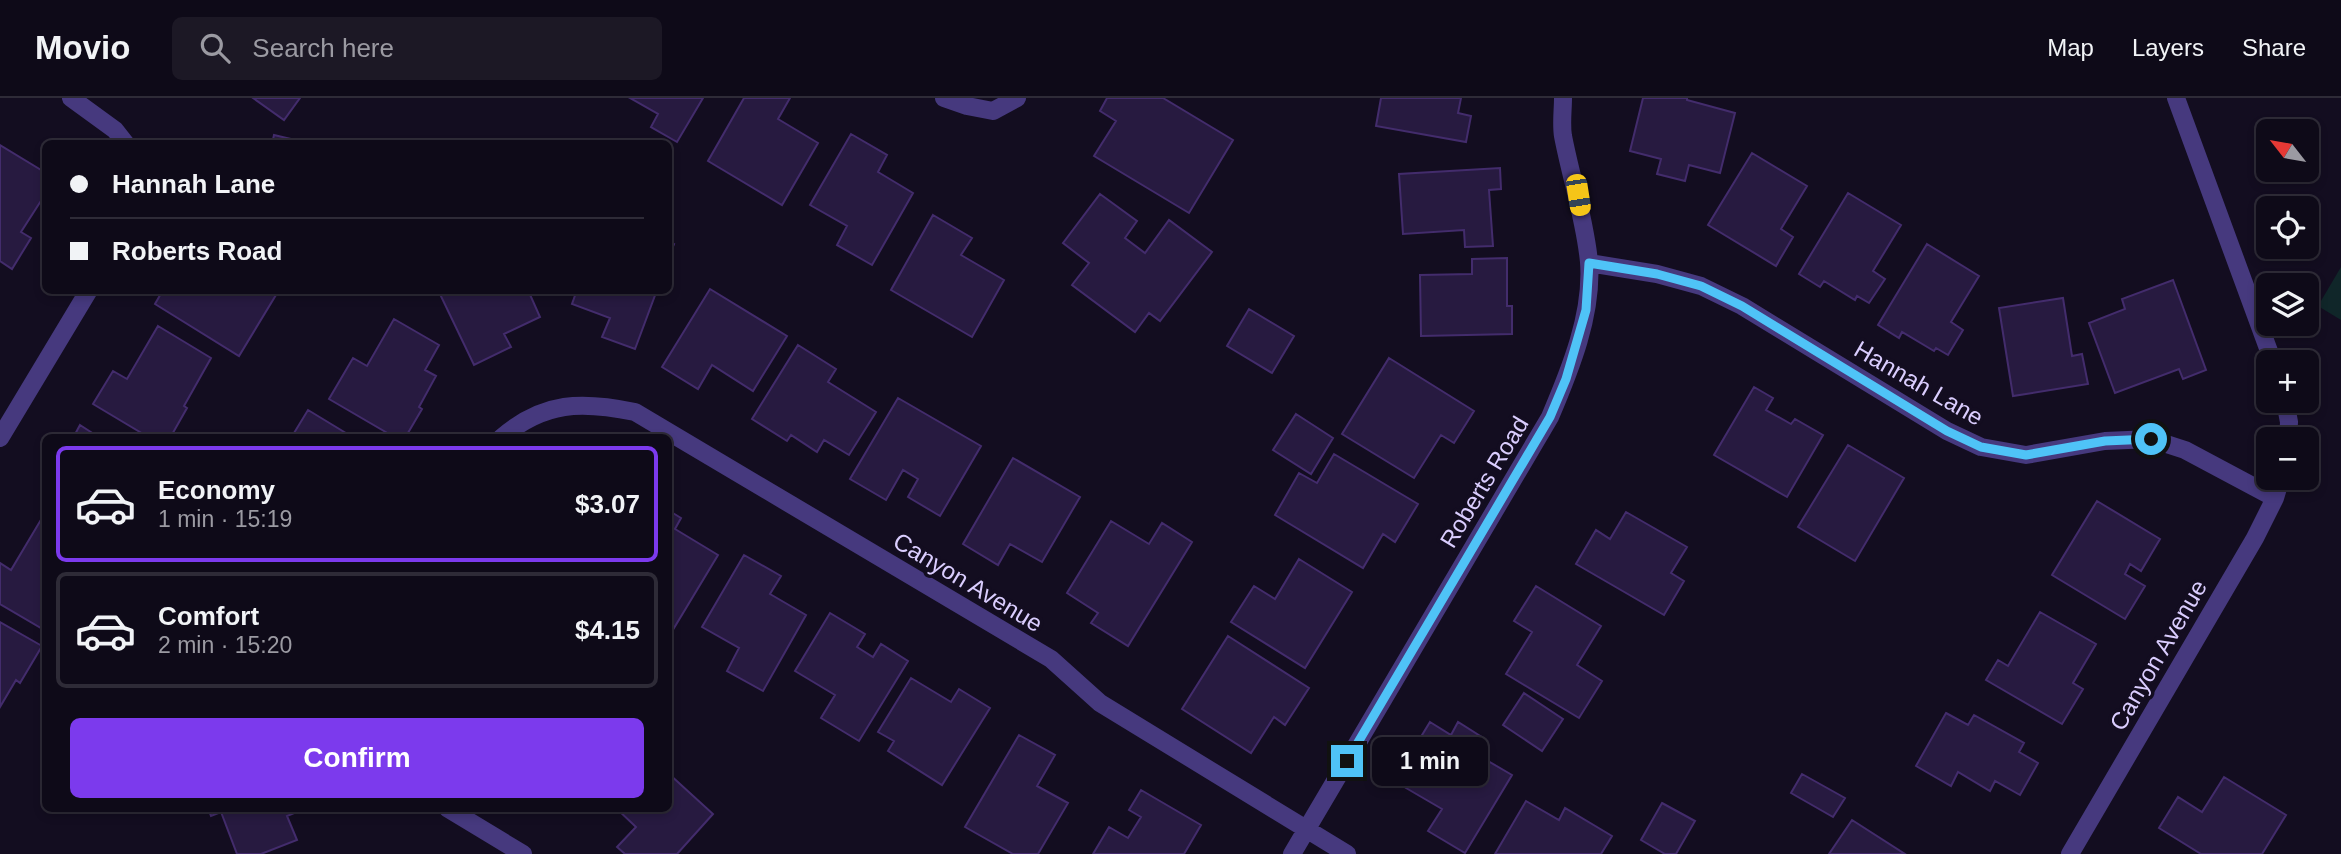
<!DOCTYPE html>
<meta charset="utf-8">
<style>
:root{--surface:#0e0a18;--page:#1c1825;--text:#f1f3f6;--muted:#9b9aa2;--line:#2e2b37;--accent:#7c3aed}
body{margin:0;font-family:Helvetica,sans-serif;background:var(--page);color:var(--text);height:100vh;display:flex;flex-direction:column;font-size:26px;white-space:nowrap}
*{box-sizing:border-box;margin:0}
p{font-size:23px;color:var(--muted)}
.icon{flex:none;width:38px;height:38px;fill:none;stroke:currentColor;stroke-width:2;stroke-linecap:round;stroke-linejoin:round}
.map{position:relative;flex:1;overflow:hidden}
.side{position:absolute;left:42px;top:336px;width:630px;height:378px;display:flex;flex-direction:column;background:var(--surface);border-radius:10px;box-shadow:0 4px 10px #0003,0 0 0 2px var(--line)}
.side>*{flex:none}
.top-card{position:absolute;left:42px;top:42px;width:630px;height:154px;border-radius:10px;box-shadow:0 4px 10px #0003,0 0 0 2px var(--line);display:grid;align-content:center;height:154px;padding:0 28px;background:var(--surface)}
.needle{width:46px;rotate:301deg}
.fabs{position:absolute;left:2256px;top:21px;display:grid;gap:14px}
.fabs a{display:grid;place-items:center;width:63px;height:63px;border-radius:10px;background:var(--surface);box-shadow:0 4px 10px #0003,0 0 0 2px var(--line);font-size:35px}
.end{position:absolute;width:32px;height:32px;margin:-16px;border:9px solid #4fc3f7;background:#111;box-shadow:0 0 0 4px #111}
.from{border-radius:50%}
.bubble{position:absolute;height:49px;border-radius:10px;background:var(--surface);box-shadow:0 4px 10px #0003,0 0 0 2px var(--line);font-size:23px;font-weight:800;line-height:49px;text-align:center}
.car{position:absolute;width:21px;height:42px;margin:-21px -10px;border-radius:9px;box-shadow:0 0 5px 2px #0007;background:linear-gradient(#f5c518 24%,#345 0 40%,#f5c518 0 76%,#345 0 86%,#f5c518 0)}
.top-card b{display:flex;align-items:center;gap:24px;height:66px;font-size:26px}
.top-card b+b{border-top:2px solid var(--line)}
.top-card i{width:18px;height:18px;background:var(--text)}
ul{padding:12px 0 0;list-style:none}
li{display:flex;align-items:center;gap:21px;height:116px;margin:0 14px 10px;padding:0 14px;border:4px solid var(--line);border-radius:10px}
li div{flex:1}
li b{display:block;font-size:26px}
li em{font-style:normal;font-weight:800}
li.current{border-color:var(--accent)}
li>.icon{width:63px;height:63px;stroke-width:1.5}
.primary-button{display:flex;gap:14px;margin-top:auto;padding:14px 28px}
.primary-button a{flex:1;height:80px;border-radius:10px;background:var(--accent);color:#fff;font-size:28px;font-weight:800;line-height:80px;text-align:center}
header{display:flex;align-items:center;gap:42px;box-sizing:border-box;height:98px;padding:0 35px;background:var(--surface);border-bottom:2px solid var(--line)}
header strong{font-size:33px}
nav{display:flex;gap:38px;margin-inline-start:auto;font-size:24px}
.search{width:490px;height:63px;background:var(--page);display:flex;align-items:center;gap:18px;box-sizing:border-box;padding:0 24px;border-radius:10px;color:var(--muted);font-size:26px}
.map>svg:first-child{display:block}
</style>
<header>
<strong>Movio</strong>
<div class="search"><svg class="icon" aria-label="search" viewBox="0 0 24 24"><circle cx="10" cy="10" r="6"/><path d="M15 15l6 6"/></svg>Search here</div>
<nav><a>Map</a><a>Layers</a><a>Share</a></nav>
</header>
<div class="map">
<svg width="2341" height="756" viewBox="0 0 2341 756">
<rect width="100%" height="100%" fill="#130d20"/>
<path fill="#102629" d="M2341,169V222L2318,208Z"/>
<path fill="#271a40" stroke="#432c6c" stroke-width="2" d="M253,0H300L284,22Z
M630,0H703L677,44L651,29L658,16Z
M744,0H790L778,21L818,45L782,107L708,63Z
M1107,0H1163L1233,42L1189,115L1094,58L1116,23L1100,13Z
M1381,0H1461L1458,15L1471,18L1466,44L1376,28Z
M1643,0H1687V2L1735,15L1720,75L1689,67L1685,83L1657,76L1661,61L1630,53Z
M851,36L887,57L878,74L913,95L872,167L837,147L847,128L810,107Z
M274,37L312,46H272Z
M0,47L46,75V95L21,134L31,140L12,171L0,163Z
M1752,55L1807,88L1781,131L1793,139L1776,168L1708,127Z
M1500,70L1501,91L1489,92L1493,148L1465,149L1464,132L1403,136L1399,76Z
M1848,95L1901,127L1873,173L1885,181L1869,205L1857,198L1855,202L1824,183L1820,189L1799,176Z
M1100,96L1137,123L1125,140L1145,155L1169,122L1212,154L1160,223L1149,215L1135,234L1072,187L1089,165L1063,145Z
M933,117L972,140L961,157L1004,182L972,239L891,192Z
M668,144L674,146L668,161Z
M1927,146L1979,178L1951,224L1963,232L1948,257L1936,250L1934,253L1902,234L1899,240L1878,227Z
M1507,160V208H1512V236L1421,238L1420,177L1472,176V161Z
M2173,182L2206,272L2183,281L2179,271L2115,295L2089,225L2125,211L2122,201Z
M710,191L787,238L753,293L712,267L698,291L662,269Z
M163,192H279L239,258L155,206Z
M438,192H528L540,219L504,236L511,249L474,267Z
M577,192H657L635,251L602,239L610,220L572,206Z
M2063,200L2072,258L2082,256L2088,286L2013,298L1999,210Z
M1249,211L1294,238L1272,275L1227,248Z
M394,221L439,247L425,272L436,278L419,309L422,311L405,340H396L329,301L353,260L367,268Z
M158,228L211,260L184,308L187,310L170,340H150L93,306L113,273L127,281Z
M798,247L836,271L828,284L876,314L849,357L824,342L817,354L791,337L787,343L752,321Z
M1389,260L1474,313L1454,345L1441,337L1414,380L1342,336Z
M1754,289L1773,300L1766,312L1791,326L1795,321L1823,337L1787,399L1714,357Z
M898,300L981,348L940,418L908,399L918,381L903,372L886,402L850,381Z
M308,312L354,340H291Z
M1296,316L1333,340L1311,376L1273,352Z
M80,327L100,340H73Z
M1848,347L1904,380L1855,463L1798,429Z
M1334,356L1418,406L1395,444L1383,436L1363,470L1275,417L1299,375L1317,385Z
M1013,360L1080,399L1042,464L1010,446L998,467L963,446Z
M2097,403L2160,441L2141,473L2130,466L2125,476L2145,488L2125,521L2052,477Z
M668,412L681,420L675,431L718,457L671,535L668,534Z
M1626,414L1687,449L1671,475L1684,483L1664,517L1576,466L1596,432L1610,441Z
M42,420L46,422V533L0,506V465L11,472Z
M1111,423L1149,446L1162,425L1192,444L1128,548L1091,525L1098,515L1067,495Z
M744,457L781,478L770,496L806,517L763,593L727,573L739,550L702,529Z
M1299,461L1352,494L1305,570L1231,524L1254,488L1275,501Z
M1536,488L1601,528L1577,567L1602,583L1579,620L1506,576L1532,534L1514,523Z
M2040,514L2096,546L2073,585L2083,591L2062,626L1986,582L1998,562L2008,568Z
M830,515L865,536L857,549L873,559L881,546L908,563L859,643L821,620L835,597L795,573Z
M0,524L42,548L20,585L16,582L0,609Z
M1228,538L1309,590L1285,627L1274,619L1251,655L1182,611Z
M911,580L951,604L959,591L990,610L942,687L888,653L894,643L878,634Z
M1524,595L1563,621L1542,653L1503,627Z
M1946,615L1968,627L1974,617L2024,645L2019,654L2038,665L2020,697L1995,683L1990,693L1958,674L1951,688L1916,668Z
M1430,624L1451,637L1458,624L1485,641L1476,656L1512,677L1465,755L1428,733L1442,711L1394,683Z
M1019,637L1055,657L1037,688L1068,705L1038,756H1013L965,729Z
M668,675L713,716L677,756H625L617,749L636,729L616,710H668Z
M1802,676L1845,700L1833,719L1791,695Z
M2224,679L2286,717L2262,756H2201L2159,730L2178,699L2202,714Z
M1141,692L1201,727L1184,756H1093L1109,729L1128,740L1141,719L1129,712Z
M1526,703L1559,722L1565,710L1612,738L1601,756H1495Z
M1662,705L1695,723L1676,756H1665L1641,742Z
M208,710H306L287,718L297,742L261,756H237L221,714L211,718Z
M1852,722L1905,756H1829Z"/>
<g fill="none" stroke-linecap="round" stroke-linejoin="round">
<path stroke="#46397e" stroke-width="18" d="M71,0L115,32L126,46
M944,0L967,8L993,13L1017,0
M2176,0L2273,264
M1589,165L1657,176L1701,188L1742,208L1947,333L1981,349L2026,357L2105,343L2151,341L2185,352L2275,400
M2285,303L2289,324L2288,341
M0,340L89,192
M501,340C544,303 582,303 635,314L1051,561L1100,605L1347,756
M447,710L523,756
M1292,756L1550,319C1570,272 1593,216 1589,164C1585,121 1571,80 1563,38C1561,26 1563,12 1563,0
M2070,756L2255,440L2275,400L2281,380"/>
</g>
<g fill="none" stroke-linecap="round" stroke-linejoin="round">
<path stroke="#4fc3f7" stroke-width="9" d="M1347,663L1550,319L1566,281L1586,212L1589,165L1657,176L1701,188L1742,208L1947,333L1981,349L2026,357L2105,343L2151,341"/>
</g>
<g text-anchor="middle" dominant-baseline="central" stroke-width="7" stroke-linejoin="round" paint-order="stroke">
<g font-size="24" fill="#dacdfe" stroke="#130d20">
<text transform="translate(1919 285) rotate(30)">Hannah Lane</text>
<text transform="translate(1484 384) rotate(-59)">Roberts Road</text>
<text transform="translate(968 484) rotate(31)">Canyon Avenue</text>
<text transform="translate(2158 557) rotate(-60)">Canyon Avenue</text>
</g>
</g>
</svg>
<div class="fabs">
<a><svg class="needle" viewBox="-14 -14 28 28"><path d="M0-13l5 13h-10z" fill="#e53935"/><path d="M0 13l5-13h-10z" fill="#9b9aa2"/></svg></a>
<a><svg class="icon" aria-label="locate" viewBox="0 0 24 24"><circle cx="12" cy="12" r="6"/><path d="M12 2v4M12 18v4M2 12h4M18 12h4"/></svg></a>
<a><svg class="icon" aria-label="layers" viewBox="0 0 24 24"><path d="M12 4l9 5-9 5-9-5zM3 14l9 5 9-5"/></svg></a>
<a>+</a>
<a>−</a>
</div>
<i class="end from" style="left:2151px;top:341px"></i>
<i class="end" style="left:1347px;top:663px"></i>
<div class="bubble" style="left:1372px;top:639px;width:116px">1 min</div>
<i class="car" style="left:1578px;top:97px;rotate:171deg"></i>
<div class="top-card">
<b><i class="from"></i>Hannah Lane</b>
<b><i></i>Roberts Road</b>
</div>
<section class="side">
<ul>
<li class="current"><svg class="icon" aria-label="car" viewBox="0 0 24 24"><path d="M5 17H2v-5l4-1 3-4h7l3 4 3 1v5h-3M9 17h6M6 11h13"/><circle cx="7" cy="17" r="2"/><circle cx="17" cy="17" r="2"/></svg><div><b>Economy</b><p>1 min · 15:19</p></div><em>$3.07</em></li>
<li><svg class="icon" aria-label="car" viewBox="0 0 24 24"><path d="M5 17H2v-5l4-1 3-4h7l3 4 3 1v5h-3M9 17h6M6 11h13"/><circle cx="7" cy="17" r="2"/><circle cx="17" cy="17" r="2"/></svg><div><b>Comfort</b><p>2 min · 15:20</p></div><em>$4.15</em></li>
</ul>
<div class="primary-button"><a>Confirm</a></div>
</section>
</div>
